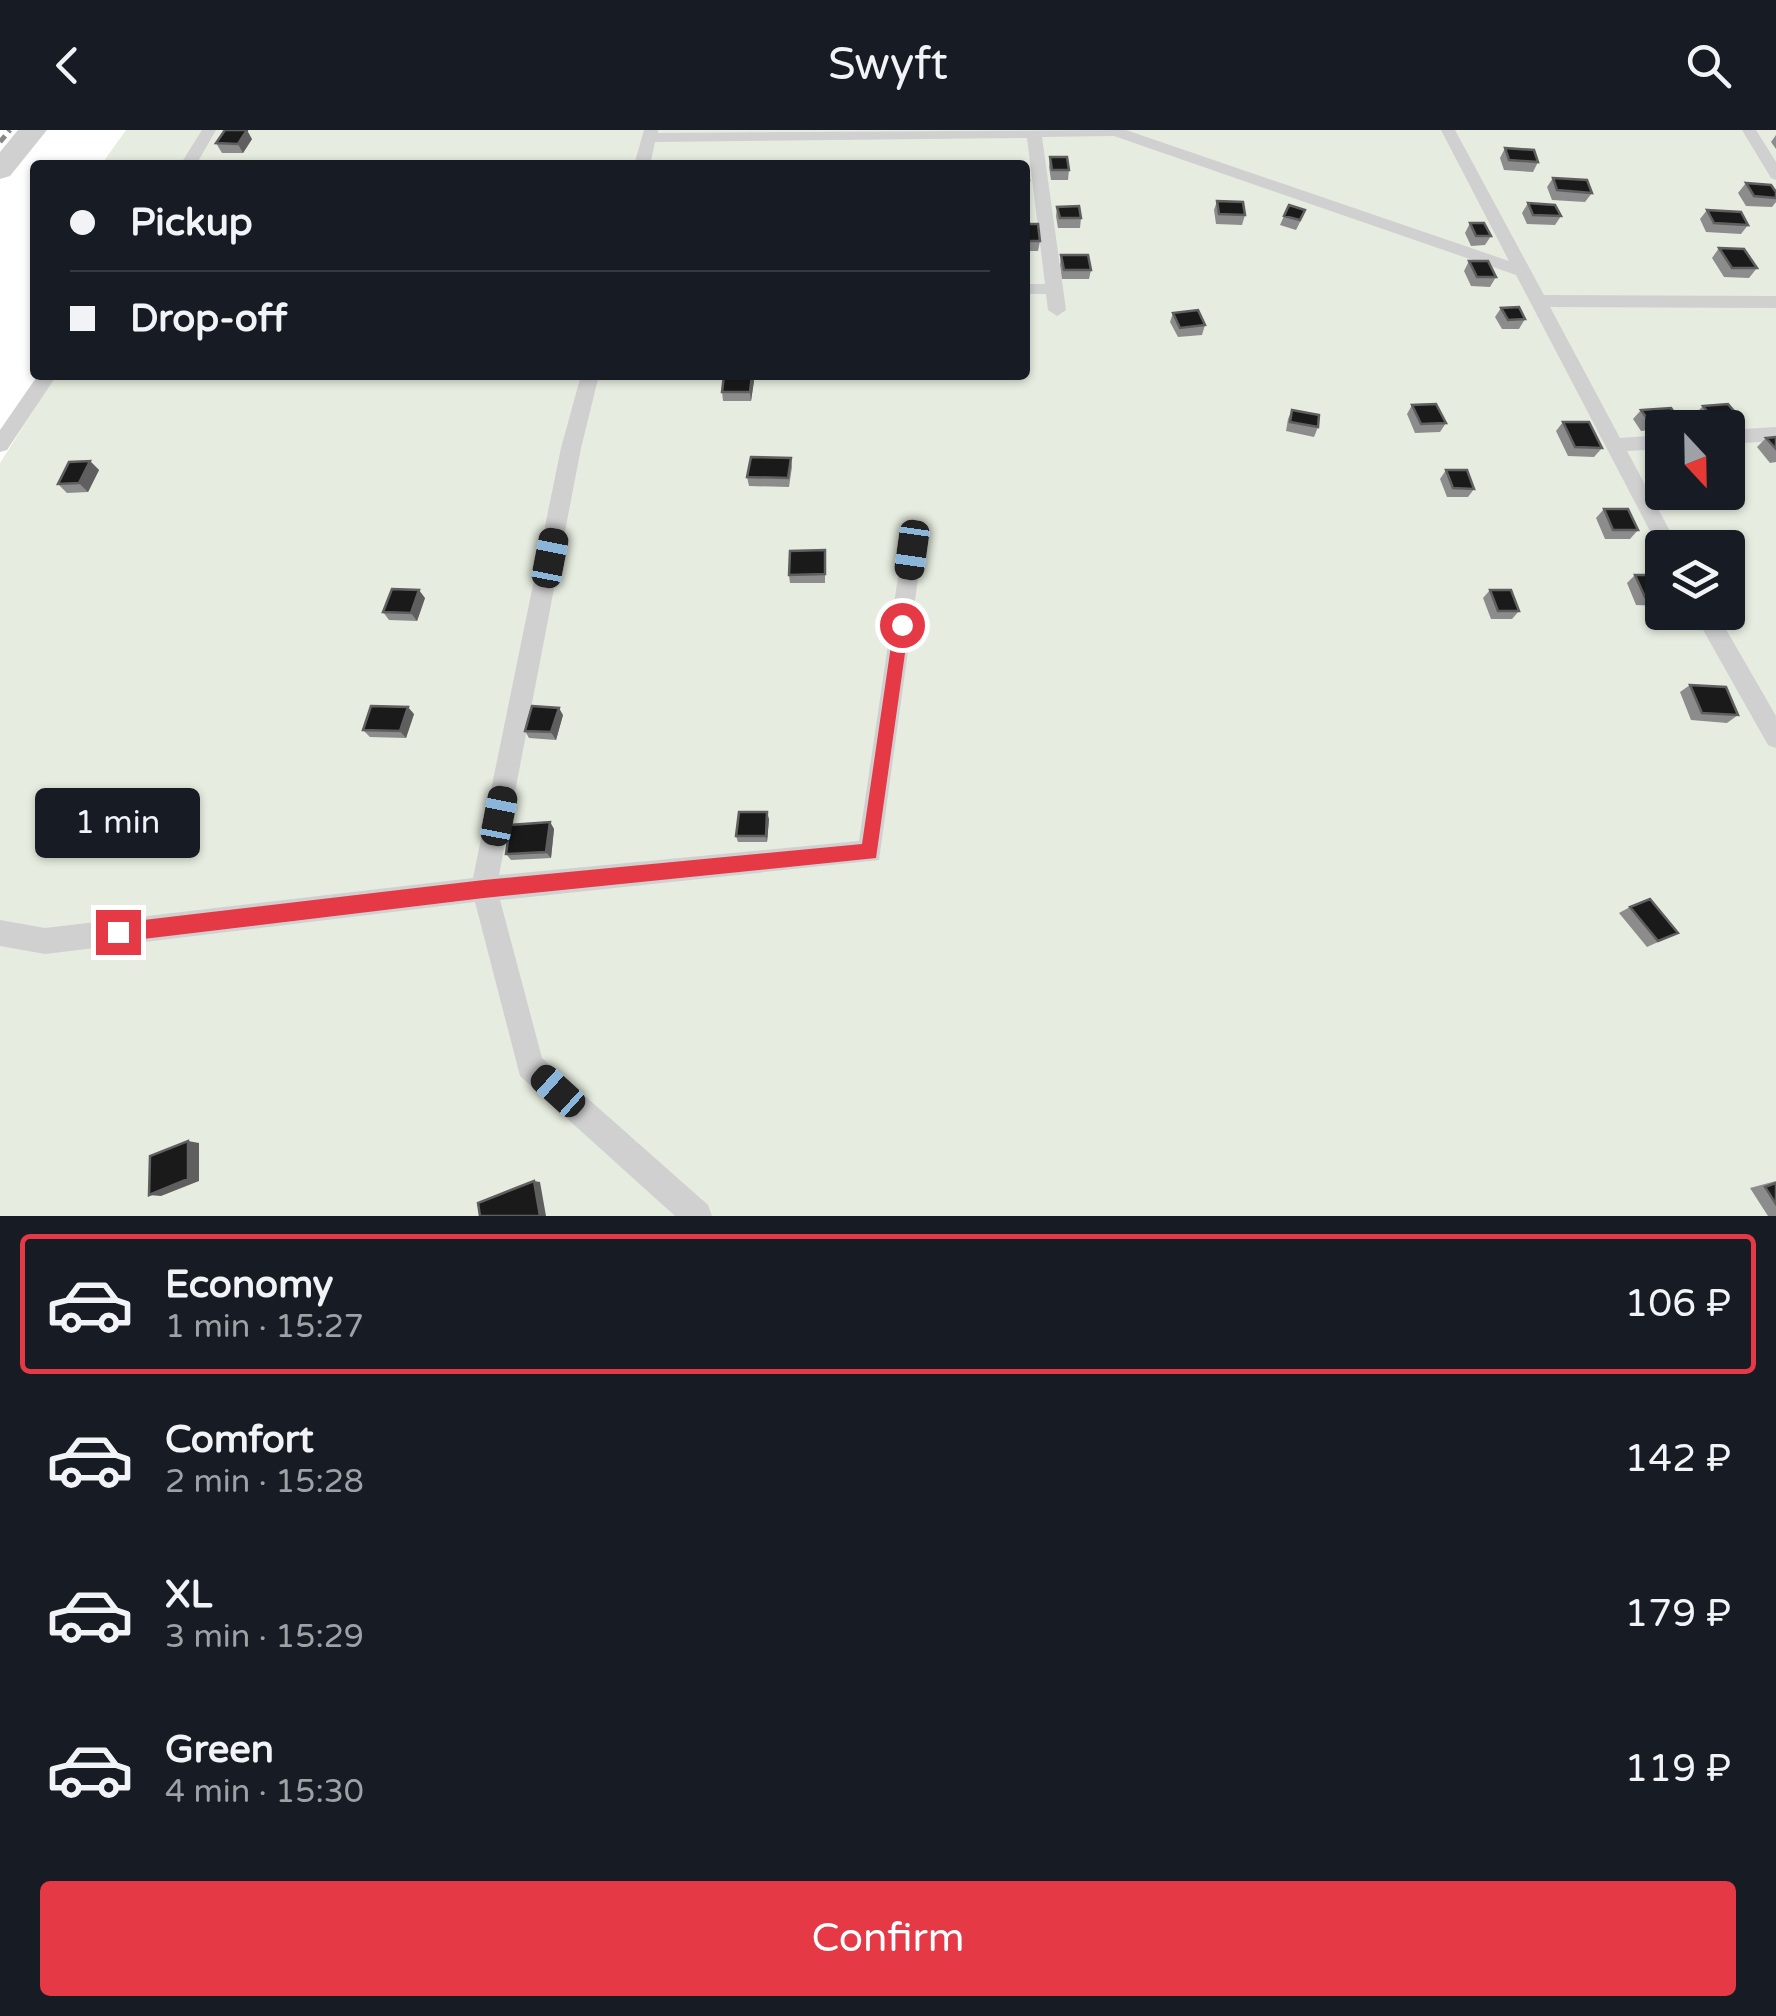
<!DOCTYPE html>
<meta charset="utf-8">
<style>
:root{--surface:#171b24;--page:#20242c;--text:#f1f3f6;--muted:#9ea1a6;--line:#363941;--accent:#e63946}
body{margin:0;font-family:"Varela Round",sans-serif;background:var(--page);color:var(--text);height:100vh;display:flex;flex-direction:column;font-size:38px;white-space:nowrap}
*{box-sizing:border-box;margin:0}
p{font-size:32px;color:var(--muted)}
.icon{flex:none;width:55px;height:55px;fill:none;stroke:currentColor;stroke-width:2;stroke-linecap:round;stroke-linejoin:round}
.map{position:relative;height:1086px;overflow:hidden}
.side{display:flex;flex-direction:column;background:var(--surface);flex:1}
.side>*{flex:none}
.top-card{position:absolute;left:30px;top:30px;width:1000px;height:220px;border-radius:10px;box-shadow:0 2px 8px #0004;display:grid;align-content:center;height:220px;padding:0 40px;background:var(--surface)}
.needle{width:65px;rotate:158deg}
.buttons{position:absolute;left:1645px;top:280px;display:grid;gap:20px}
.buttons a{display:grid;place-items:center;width:100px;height:100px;border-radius:10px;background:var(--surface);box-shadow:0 2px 8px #0004;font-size:50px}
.end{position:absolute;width:45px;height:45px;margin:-22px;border:12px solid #e63946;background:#fff;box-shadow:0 0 0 5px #fff}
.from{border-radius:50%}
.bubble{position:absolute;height:70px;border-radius:10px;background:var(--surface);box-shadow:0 2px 8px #0004;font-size:32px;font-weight:600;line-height:70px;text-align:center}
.car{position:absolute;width:30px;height:60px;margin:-30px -15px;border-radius:12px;box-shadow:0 0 8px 2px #0007;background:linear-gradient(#222 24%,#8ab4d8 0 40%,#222 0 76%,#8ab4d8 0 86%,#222 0)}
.top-card b{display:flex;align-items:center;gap:35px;height:95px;font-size:38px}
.top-card b+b{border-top:2px solid var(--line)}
.top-card i{width:25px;height:25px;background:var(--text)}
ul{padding:18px 0 0;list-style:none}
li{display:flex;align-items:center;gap:30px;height:140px;margin:0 20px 15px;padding:0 20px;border:5px solid transparent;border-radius:10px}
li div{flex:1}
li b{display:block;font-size:38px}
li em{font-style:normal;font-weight:600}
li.current{border-color:var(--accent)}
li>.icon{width:90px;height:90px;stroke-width:1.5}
.button{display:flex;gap:20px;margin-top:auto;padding:20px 40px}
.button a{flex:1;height:115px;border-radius:10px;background:var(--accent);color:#fff;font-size:40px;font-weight:600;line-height:115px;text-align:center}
header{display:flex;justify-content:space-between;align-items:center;height:130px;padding:0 40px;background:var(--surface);font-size:45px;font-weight:600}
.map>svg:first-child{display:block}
</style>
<header><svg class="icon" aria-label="back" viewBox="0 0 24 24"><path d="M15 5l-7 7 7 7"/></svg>Swyft<svg class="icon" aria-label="search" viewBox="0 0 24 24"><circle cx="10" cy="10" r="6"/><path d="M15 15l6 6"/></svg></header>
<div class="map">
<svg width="1776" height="1086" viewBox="0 0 1776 1086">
<rect width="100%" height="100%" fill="#fff"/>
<path fill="#e6ecdf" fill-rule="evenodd" d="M126,0H1776V1086H0V333L56,245H1025V35H101ZM1662,298H1728V362H1662ZM1662,418H1728V482H1662Z"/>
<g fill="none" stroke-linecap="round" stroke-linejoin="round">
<path fill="#d0d0d0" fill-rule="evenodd" d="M202,0H216L196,35H180Z
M644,0H658V3L1126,0L1509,131L1441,0H1455L1544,165L1776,166V178L1550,177L1620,308L1662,305V319L1627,321L1679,418H1662V424L1516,145L1114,6L1042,7L1066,180L1057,186L1048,180L1046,164H1025V154H1045L1027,8L655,12L650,35H634Z
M1742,0H1756L1776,32V50L1771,48Z
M38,245H57L7,320L0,322V300Z
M581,245H599L581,318L499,745L859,711L902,420L912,412L922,420L879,730L500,770L542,928L708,1075L712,1086H675L520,946L475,772L45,824L0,816V790L45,798L473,748L561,318Z
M1776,297V311L1728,314V300Z
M1693,482H1716L1776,586V618L1768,615Z"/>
<path fill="#d0d0d0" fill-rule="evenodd" d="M18,0H47L10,46L0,49V22Z"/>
<path stroke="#888" stroke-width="5" stroke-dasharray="8 5" stroke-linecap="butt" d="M0,12L10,0"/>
</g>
<path fill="#8c8c8c" d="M1776,5V19L1771,12Z
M252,9L243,23H222L216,13Z
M1505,18L1538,32L1533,42L1504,40L1500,28Z
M1050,27L1069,40L1068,50H1051L1049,37Z
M1025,39L1029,50L1028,60H1025Z
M1553,48L1592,63L1585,72L1552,70L1547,57Z
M1746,53L1776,62V72L1772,77L1746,76L1738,63Z
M1217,71L1245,85L1242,95L1216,94L1214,80Z
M1528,73L1561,86L1555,95L1527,94L1522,83Z
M1057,77L1081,88L1080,98H1058L1056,86Z
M1707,80L1748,95L1741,104L1706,102L1700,89Z
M1284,86L1301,90L1296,100L1280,95Z
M1470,93L1491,106L1485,115L1471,116L1465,103Z
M1025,94L1040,111L1038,121H1025Z
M1719,118L1757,138L1749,148L1724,147L1712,128Z
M1061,125L1091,140L1089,149H1062L1060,135Z
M1469,131L1496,147L1490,157L1471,156L1464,141Z
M1501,178L1525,189L1519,199H1502L1495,187Z
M1173,183L1205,195L1202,205L1178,207L1170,192Z
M724,245H753L754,251L751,271H723L722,262Z
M1412,275L1446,293L1440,302L1415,303L1407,284Z
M1703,276L1739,287L1730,297L1703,298L1694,285Z
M1292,280L1318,297L1314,307L1286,301L1288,289Z
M1641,280L1679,290L1672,298L1641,301L1633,289Z
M1563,292L1602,318L1594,327L1568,326L1556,301Z
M1776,307V332L1770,333L1757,317L1766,308Z
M1662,311V344L1646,321L1654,312Z
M791,328L792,337L789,357L749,356L747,347Z
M90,331L99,340L88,362L67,363L58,354Z
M1446,340L1474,359L1468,367H1447L1440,349Z
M1604,379L1638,400L1630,409H1605L1596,388Z
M825,420V453H790L789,445Z
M1635,445L1662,453V473L1660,476L1636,475L1627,453Z
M1490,460L1519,481L1512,489H1491L1483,468Z
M425,468L417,491L389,490L383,482Z
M1690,555L1738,585L1727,593L1691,590L1680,562Z
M414,584L406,608L370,607L363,600Z
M563,585L556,610L529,608L525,601Z
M769,689L767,712H738L736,706Z
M550,692L554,699L551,728L511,730L506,724Z
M1630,777L1678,803L1647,817L1619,783Z
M1776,1051V1086H1768L1750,1058Z"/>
<path fill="#5f5f5f" d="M247,0L252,9L243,23L238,14Z
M752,245L754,251L751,271L750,262Z
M90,331L99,340L88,362L79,353Z
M419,460L425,468L417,491L411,483Z
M408,577L414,584L406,608L400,601Z
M559,578L563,585L556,610L551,602Z
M767,682L769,689L767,712L766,706Z
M550,692L554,699L551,728L546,722Z
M188,1011L199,1013V1051L161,1066L149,1065Z
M534,1051L540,1052L546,1086H540Z"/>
<path fill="#1a1a1a" stroke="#5f5f5f" stroke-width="2.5" d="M225,0H247L238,14L216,13Z
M1505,18L1534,20L1538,32L1509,30Z
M1050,27H1067L1069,40H1052Z
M1027,38L1029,50H1025V39Z
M1553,48L1587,50L1592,63L1557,60Z
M1746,53L1771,55L1776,62V68L1754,66Z
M1217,71L1243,72L1245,85L1219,84Z
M1528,73L1555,75L1561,86L1533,85Z
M1289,75L1305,80L1300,90L1284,86Z
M1079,76L1081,88H1060L1057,77Z
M1707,80L1741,82L1748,95L1714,93Z
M1470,93H1484L1491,106H1476Z
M1025,94H1038L1040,111H1025Z
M1719,118L1744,119L1757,138H1732Z
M1061,125H1088L1091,140H1064Z
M1469,131H1488L1496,147H1477Z
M1519,177L1525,189L1508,190L1501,178Z
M1198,180L1205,195L1180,198L1173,183Z
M724,245H752L750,262H722Z
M1436,274L1446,293L1421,294L1412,275Z
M1728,274L1739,287L1713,289L1703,276Z
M1671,278L1679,290L1649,291L1641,280Z
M1292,280L1319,285L1318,297L1290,292Z
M1563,292H1589L1602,318L1575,317Z
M1776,307V319L1766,308Z
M1662,311V323L1654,312Z
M751,327L791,328L788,348L747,347Z
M90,331L79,353L58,354L69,332Z
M1446,340H1467L1474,359L1453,358Z
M1604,379H1628L1638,400H1613Z
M825,420V444L789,445L790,421Z
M1635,445H1659L1662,453V467H1645Z
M392,459L419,460L411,483L383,482Z
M1490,460H1511L1519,481H1498Z
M1690,555L1726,557L1738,585L1702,583Z
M371,576L408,577L400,601L363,600Z
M532,576L559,578L551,602L525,601Z
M739,682H767L766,706H736Z
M550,692L546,722L506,724L510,695Z
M1650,769L1678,803L1658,811L1630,777Z
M188,1011V1049L149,1065L150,1026Z
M534,1051L540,1086H480L478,1073Z
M1776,1053V1074L1765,1057Z"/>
<path fill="#e63946" d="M902,489L909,495L876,728L484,768L118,812L109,802L118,793L484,750L862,714L894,495Z"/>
</svg>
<div class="buttons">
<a><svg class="needle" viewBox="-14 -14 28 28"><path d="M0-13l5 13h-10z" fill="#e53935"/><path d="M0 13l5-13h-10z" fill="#9ea1a6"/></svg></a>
<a><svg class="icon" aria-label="layers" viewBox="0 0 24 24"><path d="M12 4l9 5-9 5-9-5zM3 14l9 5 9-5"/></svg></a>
</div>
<i class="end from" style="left:902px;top:495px"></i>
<i class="end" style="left:118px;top:802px"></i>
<div class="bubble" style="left:35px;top:658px;width:165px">1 min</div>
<i class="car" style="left:912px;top:420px;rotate:188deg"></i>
<i class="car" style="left:550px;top:428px;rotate:11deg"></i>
<i class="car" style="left:499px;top:686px;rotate:11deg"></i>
<i class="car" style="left:558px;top:961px;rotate:312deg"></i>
<div class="top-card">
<b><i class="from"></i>Pickup</b>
<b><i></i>Drop-off</b>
</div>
</div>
<section class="side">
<ul>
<li class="current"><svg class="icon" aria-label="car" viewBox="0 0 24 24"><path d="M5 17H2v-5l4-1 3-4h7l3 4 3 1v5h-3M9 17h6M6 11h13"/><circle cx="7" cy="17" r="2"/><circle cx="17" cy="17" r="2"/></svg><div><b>Economy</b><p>1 min · 15:27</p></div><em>106 ₽</em></li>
<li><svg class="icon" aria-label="car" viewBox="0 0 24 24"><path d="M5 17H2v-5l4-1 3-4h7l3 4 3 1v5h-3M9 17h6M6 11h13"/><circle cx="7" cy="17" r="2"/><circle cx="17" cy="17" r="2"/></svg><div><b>Comfort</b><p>2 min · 15:28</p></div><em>142 ₽</em></li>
<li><svg class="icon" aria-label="car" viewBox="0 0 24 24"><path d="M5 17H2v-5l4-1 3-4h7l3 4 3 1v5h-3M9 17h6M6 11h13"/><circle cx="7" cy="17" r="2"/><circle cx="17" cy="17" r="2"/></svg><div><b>XL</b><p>3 min · 15:29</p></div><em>179 ₽</em></li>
<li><svg class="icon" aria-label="car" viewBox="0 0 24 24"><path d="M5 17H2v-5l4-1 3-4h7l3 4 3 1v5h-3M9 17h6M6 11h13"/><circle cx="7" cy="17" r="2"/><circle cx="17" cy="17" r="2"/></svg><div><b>Green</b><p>4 min · 15:30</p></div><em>119 ₽</em></li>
</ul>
<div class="button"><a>Confirm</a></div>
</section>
